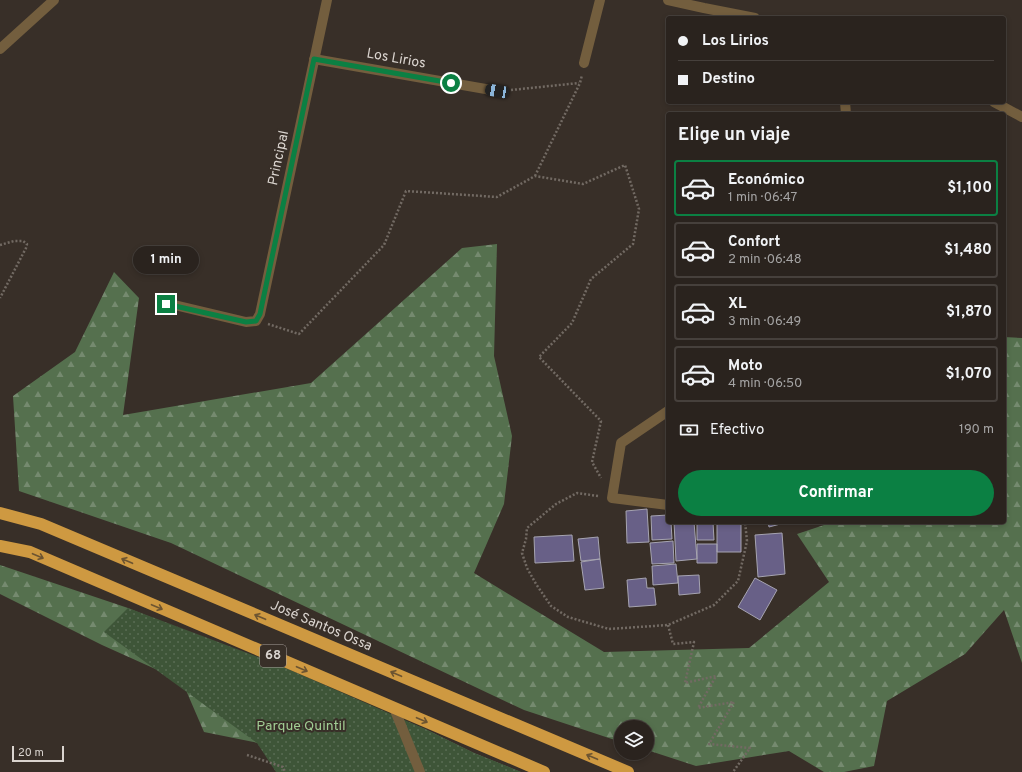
<!DOCTYPE html>
<html lang="es">
<meta charset="utf-8">
<style>
:root{--surface:#2a231e;--page:#322b27;--text:#f1f3f6;--muted:#a5a4a4;--line:#46403c;--accent:#0b8043}
body{margin:0;font-family:Overpass,sans-serif;background:var(--page);color:var(--text);height:100vh;display:flex;flex-direction:column;font-size:15px;white-space:nowrap}
*{box-sizing:border-box;margin:0}
p{font-size:13px;color:var(--muted)}
.icon{flex:none;width:22px;height:22px;fill:none;stroke:currentColor;stroke-width:2;stroke-linecap:round;stroke-linejoin:round}
.map{position:relative;flex:1;overflow:hidden}
.details{position:absolute;left:666px;top:112px;width:340px;height:412px;display:flex;flex-direction:column;background:var(--surface);border-radius:4px;box-shadow:0 2px 6px #0003,0 0 0 1px var(--line)}
.details>*{flex:none}
.banner{position:absolute;left:666px;top:16px;width:340px;height:88px;border-radius:4px;box-shadow:0 2px 6px #0003,0 0 0 1px var(--line);display:grid;align-content:center;height:88px;padding:0 12px;background:var(--surface)}
.buttons{position:absolute;left:614px;top:720px;display:grid;gap:8px}
.buttons a{display:grid;place-items:center;width:40px;height:40px;border-radius:50%;background:var(--surface);box-shadow:0 2px 6px #0003,0 0 0 1px var(--line);font-size:20px}
.scale{position:absolute;left:12px;bottom:10px;width:52px;box-sizing:border-box;padding-left:4px;border:2px solid #dad4cf;border-top:0;font-size:11px;line-height:14px;white-space:nowrap;color:#dad4cf;-webkit-text-stroke:3px #382f28;paint-order:stroke}
.end{position:absolute;width:18px;height:18px;margin:-9px;border:5px solid #0b8043;background:#fff;box-shadow:0 0 0 2px #fff}
.from{border-radius:50%}
.bubble{position:absolute;height:28px;border-radius:14px;background:var(--surface);box-shadow:0 2px 6px #0003,0 0 0 1px var(--line);font-size:13px;font-weight:700;line-height:28px;text-align:center}
.car{position:absolute;width:12px;height:24px;margin:-12px -6px;border-radius:5px;box-shadow:0 0 3px 1px #0007;background:linear-gradient(#222 24%,#8ab4d8 0 40%,#222 0 76%,#8ab4d8 0 86%,#222 0)}
.banner b{display:flex;align-items:center;gap:14px;height:38px;font-size:15px}
.banner b+b{border-top:1px solid var(--line)}
.banner i{width:10px;height:10px;background:var(--text)}
ul{padding:0;list-style:none}
li{display:flex;align-items:center;gap:12px;height:56px;margin:0 8px 6px;padding:0 4px;border:2px solid var(--line);border-radius:4px}
li div{flex:1}
li b{display:block;font-size:15px}
li em{font-style:normal;font-weight:700}
li.current{border-color:var(--accent)}
li>.icon{width:36px;height:36px;stroke-width:1.5}
h2{padding:0 12px;font-size:18px;line-height:48px}
.pay{display:flex;align-items:center;gap:10px;height:44px;padding:0 12px;font-size:15px}
.pay p{margin-inline-start:auto}
.button{display:flex;gap:8px;margin-top:auto;padding:8px 12px}
.button a{flex:1;height:46px;border-radius:24px;background:var(--accent);color:#fff;font-size:16px;font-weight:700;line-height:46px;text-align:center}
.map>svg:first-child{display:block}
</style>
<div class="map">
<svg width="1022" height="772" viewBox="0 0 1022 772">
<defs>
<pattern id="forest-firs" width="22" height="20" patternUnits="userSpaceOnUse"><rect width="22" height="20" fill="#55704e"/><path d="M5 1l3.5 6h-7zM16 11l3.5 6h-7z" fill="#758a6f"/></pattern>
<pattern id="park-dots" width="8" height="8" patternUnits="userSpaceOnUse"><rect width="8" height="8" fill="#3e5538"/><path d="M2 2h.1M6 6h.1" fill="none" stroke="#596d54" stroke-width="1.8" stroke-linecap="round"/></pattern>
</defs>
<rect width="100%" height="100%" fill="#382f28"/>
<path fill="url(#forest-firs)" d="M497,244L494,356L512,436L504,504L474,573L604,652L749,648L829,582L797,534L833,522H1004V337L1022,338V663L1004,610L965,654L887,701L874,766L844,772H824L789,751L696,766L647,750V727H621V742L524,710L171,543L19,491L13,396L75,352L114,272L139,298L123,415L311,383L462,248Z
M0,565L128,608L425,729L474,753L521,772L283,748L204,732L182,681L102,645L0,594Z"/>
<path fill="url(#park-dots)" d="M128,608L279,665L425,729L474,753L521,772H276L257,743L104,632Z"/>
<path fill="#686087" stroke="#a6a4b1" d="M647,509L649,542L627,543L626,511Z
M668,515V522H671L672,539L652,540L651,516Z
M674,522H694L697,559L676,561Z
M697,522H713L714,540H697Z
M717,522H741V552H717Z
M768,522H788L769,527Z
M782,533L785,574L758,577L755,535Z
M572,535L574,561L535,563L534,537Z
M598,537L600,559L581,561L578,539Z
M673,541L674,563L652,564L650,543Z
M697,544H717V563H697Z
M600,559L604,588L585,590L581,562Z
M676,564L678,583L653,585L652,566Z
M699,575L700,593L679,595L678,576Z
M646,578L647,588H654L656,605L629,607L627,580Z
M755,578L777,590L760,620L738,607Z"/>
<g fill="none" stroke-linecap="round" stroke-linejoin="round">
<path stroke="#726a63" stroke-width="2.5" stroke-dasharray="2 2" stroke-linecap="butt" d="M511,90L579,83
M535,176L580,83L582,75
M0,245L14,241H23L27,244L26,248L0,298
M268,324L299,334L384,245L406,191L497,197L535,176L583,184L625,165L639,209L633,244L591,279L572,323L539,357L601,421L592,462L601,478
M598,496L577,493L556,504L527,528L526,539L522,553L527,568L536,584L551,606L568,617L609,629L668,625L714,605L738,581L747,541L745,522
M668,625L673,644L694,642L685,683L716,676L698,708L734,702L709,744L750,748L733,772
M247,755L283,767L285,772"/>
<path stroke="#735e3e" stroke-width="10" d="M668,0L704,8L755,18
M0,49L54,0
M314,59L497,91
M584,63L600,0
M845,102L846,114
M994,102L1022,117
M166,303L246,322L256,321L260,314L327,0
M668,411L621,443L612,498L668,505
M394,708L420,772"/>
<path stroke="#ce9941" stroke-width="12" d="M0,513L41,524L628,772
M0,546L30,552L544,772"/>
</g>
<defs><path id="oneway-shaft" d="M-6 0H5M1.5-3L5.5 0L1.5 3" fill="none" stroke-width="1.6" stroke-linecap="round" stroke-linejoin="round"/></defs>
<g stroke="#6c5431">
<use href="#oneway-shaft" transform="translate(38 556) rotate(23)"/>
<use href="#oneway-shaft" transform="translate(127 561) rotate(-157)"/>
<use href="#oneway-shaft" transform="translate(157 607) rotate(23)"/>
<use href="#oneway-shaft" transform="translate(260 617) rotate(-157)"/>
<use href="#oneway-shaft" transform="translate(302 669) rotate(23)"/>
<use href="#oneway-shaft" transform="translate(396 674) rotate(-157)"/>
<use href="#oneway-shaft" transform="translate(422 720) rotate(23)"/>
<use href="#oneway-shaft" transform="translate(592 757) rotate(-157)"/>
</g>
<g fill="none" stroke-linecap="round" stroke-linejoin="round">
<path stroke="#0b8043" stroke-width="5" d="M166,304L246,322L256,321L260,314L314,59L451,83"/>
</g>
<g text-anchor="middle" dominant-baseline="central" stroke-width="4" stroke-linejoin="round" paint-order="stroke">
<rect fill="#382f28" stroke="#a9a29d" stroke-width="1" x="260" y="645" width="26" height="22" rx="3"/>
<g font-size="13" font-weight="bold" fill="#dad4cf">
<text x="273" y="656">68</text>
</g>
<g font-size="14" fill="#dad4cf" stroke="#382f28">
<text transform="translate(396 59) rotate(10)">Los Lirios</text>
<text transform="translate(279 158) rotate(-78)">Principal</text>
<text transform="translate(321 626) rotate(23)">José Santos Ossa</text>
</g>
<g font-size="14" fill="#a0cc93" stroke="#382f28">
<text x="301" y="726">Parque Quintil</text>
</g>
</g>
</svg>
<div class="buttons">
<a><svg class="icon" aria-label="layers" viewBox="0 0 24 24"><path d="M12 4l9 5-9 5-9-5zM3 14l9 5 9-5"/></svg></a>
</div>
<div class="scale">20 m</div>
<i class="end from" style="left:451px;top:83px"></i>
<i class="end" style="left:166px;top:304px"></i>
<div class="bubble" style="left:133px;top:246px;width:66px">1 min</div>
<i class="car" style="left:497px;top:91px;rotate:280deg"></i>
<div class="banner">
<b><i class="from"></i>Los Lirios</b>
<b><i></i>Destino</b>
</div>
<section class="details">
<h2>Elige un viaje</h2>
<ul>
<li class="current"><svg class="icon" aria-label="car" viewBox="0 0 24 24"><path d="M5 17H2v-5l4-1 3-4h7l3 4 3 1v5h-3M9 17h6M6 11h13"/><circle cx="7" cy="17" r="2"/><circle cx="17" cy="17" r="2"/></svg><div><b>Económico</b><p>1 min · 06:47</p></div><em>$1,100</em></li>
<li><svg class="icon" aria-label="car" viewBox="0 0 24 24"><path d="M5 17H2v-5l4-1 3-4h7l3 4 3 1v5h-3M9 17h6M6 11h13"/><circle cx="7" cy="17" r="2"/><circle cx="17" cy="17" r="2"/></svg><div><b>Confort</b><p>2 min · 06:48</p></div><em>$1,480</em></li>
<li><svg class="icon" aria-label="car" viewBox="0 0 24 24"><path d="M5 17H2v-5l4-1 3-4h7l3 4 3 1v5h-3M9 17h6M6 11h13"/><circle cx="7" cy="17" r="2"/><circle cx="17" cy="17" r="2"/></svg><div><b>XL</b><p>3 min · 06:49</p></div><em>$1,870</em></li>
<li><svg class="icon" aria-label="car" viewBox="0 0 24 24"><path d="M5 17H2v-5l4-1 3-4h7l3 4 3 1v5h-3M9 17h6M6 11h13"/><circle cx="7" cy="17" r="2"/><circle cx="17" cy="17" r="2"/></svg><div><b>Moto</b><p>4 min · 06:50</p></div><em>$1,070</em></li>
</ul>
<div class="pay"><svg class="icon" aria-label="cash" viewBox="0 0 24 24"><path d="M3 7h18v10H3z"/><circle cx="12" cy="12" r="2"/></svg>Efectivo<p>190 m</p></div>
<div class="button"><a>Confirmar</a></div>
</section>
</div>
